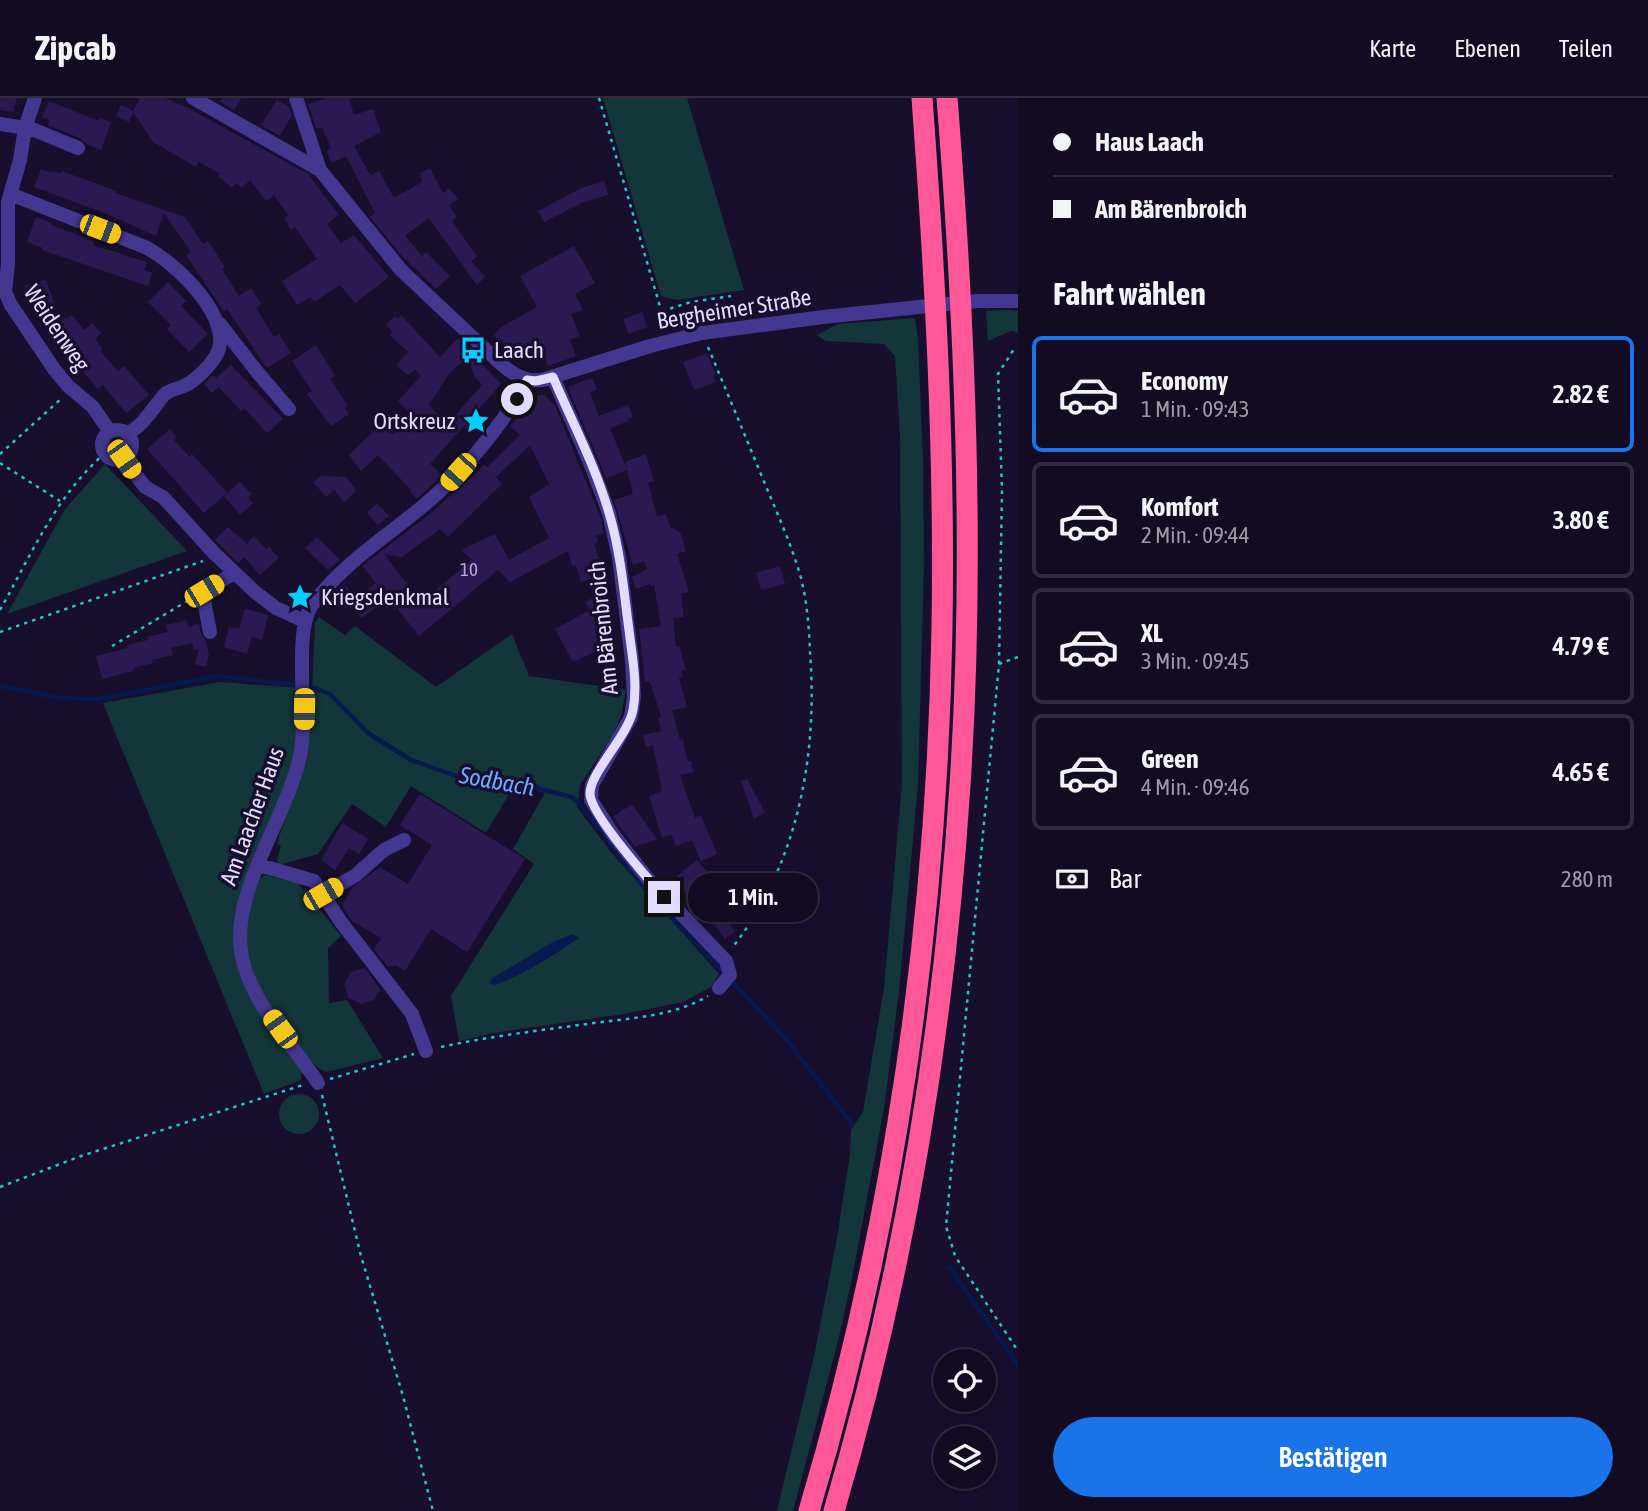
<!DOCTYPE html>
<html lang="de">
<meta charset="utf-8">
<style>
:root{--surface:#120b22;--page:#1b142a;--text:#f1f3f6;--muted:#9c9ba5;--line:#312b40;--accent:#1a73e8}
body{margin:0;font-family:"Asap Condensed",sans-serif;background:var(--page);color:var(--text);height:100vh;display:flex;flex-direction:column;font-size:26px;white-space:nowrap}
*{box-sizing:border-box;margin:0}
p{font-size:23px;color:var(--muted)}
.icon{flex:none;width:38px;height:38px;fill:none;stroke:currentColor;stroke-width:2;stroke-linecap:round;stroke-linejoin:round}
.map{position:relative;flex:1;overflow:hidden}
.sheet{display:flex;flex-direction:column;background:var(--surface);width:630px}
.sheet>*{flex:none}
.banner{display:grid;align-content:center;height:154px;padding:0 35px;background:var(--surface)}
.tools{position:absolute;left:933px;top:1251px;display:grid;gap:14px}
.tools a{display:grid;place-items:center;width:63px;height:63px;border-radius:50%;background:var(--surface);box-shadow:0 4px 18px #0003,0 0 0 2px var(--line);font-size:35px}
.end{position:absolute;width:32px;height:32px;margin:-16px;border:9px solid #e4dcff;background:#111;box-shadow:0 0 0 4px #111}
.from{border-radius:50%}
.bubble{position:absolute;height:49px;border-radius:24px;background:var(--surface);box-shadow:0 4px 18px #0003,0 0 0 2px var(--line);font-size:23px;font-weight:600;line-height:49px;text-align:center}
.car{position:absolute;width:21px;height:42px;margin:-21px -10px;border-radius:9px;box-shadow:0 0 5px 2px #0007;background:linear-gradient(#f5c518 24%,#345 0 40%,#f5c518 0 76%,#345 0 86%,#f5c518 0)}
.banner b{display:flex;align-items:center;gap:24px;height:66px;font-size:26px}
.banner b+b{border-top:2px solid var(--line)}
.banner i{width:18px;height:18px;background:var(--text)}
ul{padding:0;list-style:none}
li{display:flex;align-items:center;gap:21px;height:116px;margin:0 14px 10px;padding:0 21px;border:4px solid var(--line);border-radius:10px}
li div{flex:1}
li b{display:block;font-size:26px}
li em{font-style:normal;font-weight:600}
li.current{border-color:var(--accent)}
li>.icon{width:63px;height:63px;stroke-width:1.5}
h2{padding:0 35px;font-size:32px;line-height:84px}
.pay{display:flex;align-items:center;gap:18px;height:77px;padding:0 35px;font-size:26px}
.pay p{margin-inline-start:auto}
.cta{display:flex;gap:14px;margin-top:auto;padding:14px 35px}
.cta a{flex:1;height:80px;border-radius:42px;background:var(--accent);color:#fff;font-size:28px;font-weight:600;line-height:80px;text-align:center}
header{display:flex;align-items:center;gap:42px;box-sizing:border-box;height:98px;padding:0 35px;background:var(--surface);border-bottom:2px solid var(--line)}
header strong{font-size:33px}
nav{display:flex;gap:38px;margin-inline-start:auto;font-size:24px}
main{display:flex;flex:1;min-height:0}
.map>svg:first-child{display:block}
</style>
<header>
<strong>Zipcab</strong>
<nav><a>Karte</a><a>Ebenen</a><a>Teilen</a></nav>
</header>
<main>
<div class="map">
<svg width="1018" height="1413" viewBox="0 0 1018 1413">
<rect width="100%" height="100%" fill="#180f2e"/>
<path fill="#123639" d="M603,0H687L744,192L677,202L661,198Z
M1010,212L1018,213V235L1011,233L988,243L986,213Z
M915,220L918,242L923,363L924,466L918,687L899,894L884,1011L851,1185L838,1243L793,1413H777L815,1254L837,1140L850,1056L851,1032L863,1014L884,890L902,686L900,338L895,258L884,246L826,243L817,237L838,226Z
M105,366L187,453L7,516L65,411Z
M319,519L345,537L355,528L436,589L512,536L529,578L626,592L621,618L613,637L580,687L577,709L611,754L719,876L711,889L683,904L624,916L493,935L459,943L451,898L534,766L513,751L545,695L524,689L521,694L511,693L486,735L411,688L386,729L352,706L318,756L279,767L277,762L281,747L277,746L306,654L312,592L315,525Z
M220,584L299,590L294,668L247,786L238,857L302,970L301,982L264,996L103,605Z
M265,777L298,785L341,838L328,850L329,905L347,902L383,960L326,974C295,960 247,882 244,848C243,833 253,799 256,783Z
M279 1016a20 20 0 1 1 40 0a20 20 0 1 1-40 0Z"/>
<path fill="#061a50" d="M573,836L579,840C552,858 525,876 495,887L489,885L494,879L553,844Z"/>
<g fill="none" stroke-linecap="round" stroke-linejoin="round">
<path stroke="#061a50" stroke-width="4.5" d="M0,588L61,600L99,601L218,578L296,587
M312,589L330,596L368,635L411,662L456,678L507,682L571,699L579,705L646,792L725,876
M731,882L786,941L852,1026
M949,1169L1018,1267"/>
</g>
<path fill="#2a1a51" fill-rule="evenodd" d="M0,0H17L13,14L0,12Z
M140,0H165L188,10L308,76L339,117L327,126L341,145L354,137L389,179L355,205L340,187L314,204L310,199L297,207L282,183L317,161L295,129L291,132L284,120L288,117L274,97L266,103L250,82L242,90L236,85L232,90L218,78L220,76L199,64L196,69L153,44L133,14Z
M222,0H241L234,12L220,4Z
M327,0H349L354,17L373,11L381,34L354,48L370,77L379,73L394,100L422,84L420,75L430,70L443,95L449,90L458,101L449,107L457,119L452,123L477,159L471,163L485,179L477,187L429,120L405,138L422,158L426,154L450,178L436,191L402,158L370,119L375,115L346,58L332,65L326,53L331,50L322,29L316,31L308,6Z
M277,2L289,9L292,17L280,38L261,27Z
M49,3L99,23L100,20L111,24L101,52L87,46L82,41L48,27L50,22L42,19Z
M121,7L134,13L129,24L116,18Z
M41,71L52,75L53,73L61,76L62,73L116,93L115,95L185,119L203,146L208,143L225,169L222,171L239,198L251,190L261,206L256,210L274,239L279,236L291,255L267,270L227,211L224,213L213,197L186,157L191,154L164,115L156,138L107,116L34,89Z
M604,83L608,97L581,105L544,124L538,113L581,90Z
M36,119L52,125L51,127L94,143L93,147L147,164L144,172L152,175L148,188L42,152L43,150L27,144Z
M574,148L595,185L575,196L583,212L571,216L580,238L570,242L576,258L548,268L541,247L526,264L494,237L501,229L537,209L520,178Z
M46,182L54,205L31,211L25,187Z
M168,184L186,203L181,208L208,236L189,254L167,231L171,227L148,204Z
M642,214L647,229L629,236L623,221Z
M72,217L84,232L92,225L101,235L95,241L102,250L101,254L118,273L124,268L149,297L126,315L103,287L98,291L49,232L66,219L67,221Z
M401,217L440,259L457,241L460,242L501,286L430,366L442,377L417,401L410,393L411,392L378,357L361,373L349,357L382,325L393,337L413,319L398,303L421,278L416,272L408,277L396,267L408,254L390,237L393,234L386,227L395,218L398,220ZM466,260L475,279L482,287L447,326L428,306L434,300L448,277Z
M316,247L335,278L330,281L348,308L345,310L349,316L331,328L307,296L312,293L292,263Z
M707,255L716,277L713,278L716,284L694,292L683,264Z
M231,267L283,321L267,335L244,310L241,313L219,289L212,295L204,286L213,277L216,280Z
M592,280L597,291L590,294L599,318L628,307L633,319L628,320L629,323L610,330L627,372L606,380L568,289Z
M538,297H544L555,308L600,418L604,435L596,438L598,445L594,446L604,476L581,484L576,467L572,468L568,453L510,484L498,472L419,538L397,510L394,512L386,501L362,520L336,494L343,486L358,498L376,485L362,468L430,416L484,367L487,369L520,337L510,328ZM530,347L549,386L529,399L549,440L509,462L495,436L461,452L472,462L422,503L413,493L406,492L407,486L384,456L402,459L440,431L448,439L502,386L496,379Z
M170,331L177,340L174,342L190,359L192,356L227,395L204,415L147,351Z
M646,356L654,383L648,385L657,418L666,416L670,429L680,434L686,453L677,456L689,494L681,496L684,519L673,520L676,549L679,548L686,572L681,573L683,578L679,580L687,609L672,612L680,642L683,641L687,663H691L693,674L680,677L695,720L701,717L717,756L701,763L692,742L676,748L671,736L662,740L649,698L662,693L653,647L646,649L643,637L661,633L658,620L661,619L650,583L645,584L639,531L661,528L654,487L651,488L650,486L636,491L632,479L647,471L644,463L633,467L614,402L633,396L625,364Z
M321,378L346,379L355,390V394L344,404L334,392L326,399L313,384Z
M240,384L252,396L248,400L253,405L240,417L224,398Z
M377,405L389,418L378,427L367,415Z
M228,429L247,446L254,438L266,451L269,449L279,460L260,477L244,459L238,465L215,442Z
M317,439L340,462L328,472L305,450Z
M780,468L785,486L761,492L756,475Z
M601,496L608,508L597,514L605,530L599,533L607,548L573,564L555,531L590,512L585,504Z
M245,511L268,517L262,542L252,539L247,556L224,549L229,529L239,531Z
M187,522L188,529L199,526L201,536L205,542L209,557L206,569L195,566L199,551L194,552L192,545L171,550L173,557L152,562L153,565L133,570V573L102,581L96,558L128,550L127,547L148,542L147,539L168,534L166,527Z
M747,681L765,714L754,721L741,683Z
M420,696L525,761L467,854L431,831L405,873L396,867L388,869L374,851L381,840L352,823L342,807L352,790L380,769L408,786L432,747L400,727Z
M632,706L657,741L635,749L613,719Z
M342,725L368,741L359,756L349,750L335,772L321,762Z
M697,762L743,815L730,827L735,833L725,841L708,818L672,782Z
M365,870L380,891L374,902L361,906L349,900L344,887L351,874Z"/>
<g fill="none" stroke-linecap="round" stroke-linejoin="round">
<path stroke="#27c3c9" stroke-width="2.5" stroke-dasharray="3.5 5" stroke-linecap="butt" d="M599,0L666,229
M662,213L691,204L731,198
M708,249C727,294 746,340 765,386C778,417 792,448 801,480C807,504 809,529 810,554C818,657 798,766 732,850
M0,356L62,300
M0,365L60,403
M0,512C31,457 56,398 104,356
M0,534L203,463
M112,548L189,502
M1018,559L999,566L946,1128L955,1158L1018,1253
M999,566L1002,392L998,276L1014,251
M441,949C491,938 543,932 594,925C632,920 674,918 708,898
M330,981L414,956
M322,997L361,1158L403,1298L433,1413
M0,1089L81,1058L303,987"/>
<path stroke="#433790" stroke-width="14" d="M35,0L25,30L20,62L8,104V166L5,194L11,207L54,271L68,288L93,309L110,334
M193,0L320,72L401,172L501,266C514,277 525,284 542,282L650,248L702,235L823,219L977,203H1018
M296,0L320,72
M0,26L32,31L78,50
M10,96L145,149C174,163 239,224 215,259C209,269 195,283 184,288C177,291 169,292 164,297C152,311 144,327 127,336
M220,226L258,275L289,311
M553,279L591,367L609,415L619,459L632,562L634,599L631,619L592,687L591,702L612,735L648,781L726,863L730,877L719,890
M102 347a15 15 0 1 1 30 0a15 15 0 1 1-30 0Z
M124,361L145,389L163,399L214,455L255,494L276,510L304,523
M210,534L205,508L204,493L234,475
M259,767L314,783L341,824L412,916L426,953
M323,796L356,777L384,752L404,742
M318,985C292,945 247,901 241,853C232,789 289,718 301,653C308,614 293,534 312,507C341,467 386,439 423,408C462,376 503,327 527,282"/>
<path stroke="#ff5797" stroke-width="21" d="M809,1413C894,1128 937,827 942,530C945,353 935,176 922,0
M834,1413C904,1177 944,933 960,687C975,461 965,226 947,0"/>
</g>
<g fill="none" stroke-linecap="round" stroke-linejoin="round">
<path stroke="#e4dcff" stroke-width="9" d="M517,301L527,282L536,283L553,279C573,326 598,373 611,422C621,458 624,495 629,532C632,558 638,586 633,612C628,638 589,676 590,696C591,717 649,782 664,799"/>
</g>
<defs>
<g id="bus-bare" transform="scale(2.1)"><path d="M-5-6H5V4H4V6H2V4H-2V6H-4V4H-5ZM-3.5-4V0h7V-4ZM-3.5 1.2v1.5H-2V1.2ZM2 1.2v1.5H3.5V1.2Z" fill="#08ceff" stroke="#180f2e" stroke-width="2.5" paint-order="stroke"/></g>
<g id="sight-bare" transform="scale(2.1)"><path d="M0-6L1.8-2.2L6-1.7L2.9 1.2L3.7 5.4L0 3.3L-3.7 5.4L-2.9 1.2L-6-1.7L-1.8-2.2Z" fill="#08ceff" stroke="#180f2e" stroke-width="2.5" paint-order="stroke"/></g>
</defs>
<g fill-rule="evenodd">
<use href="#bus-bare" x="473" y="252"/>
<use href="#sight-bare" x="476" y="323"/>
<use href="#sight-bare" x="300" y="499"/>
</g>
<g text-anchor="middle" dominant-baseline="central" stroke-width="7" stroke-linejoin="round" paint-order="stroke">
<g font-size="19" fill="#b6acd4">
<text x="469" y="471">10</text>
</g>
<g font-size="23" fill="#e4dcff" stroke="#180f2e">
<text transform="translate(734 211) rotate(-9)">Bergheimer Straße</text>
<text transform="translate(57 230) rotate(56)">Weidenweg</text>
<text transform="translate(603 530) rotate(-96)">Am Bärenbroich</text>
<text transform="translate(252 718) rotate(-70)">Am Laacher Haus</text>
</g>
<g font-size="23" fill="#e4dcff" stroke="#180f2e" text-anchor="start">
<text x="494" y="252">Laach</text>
<text x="455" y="323" text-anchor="end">Ortskreuz</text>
<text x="321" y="499">Kriegsdenkmal</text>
</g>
<g font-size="24" font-style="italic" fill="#6aabff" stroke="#180f2e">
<text transform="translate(497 683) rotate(10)">Sodbach</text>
</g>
</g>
</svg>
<div class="tools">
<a><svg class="icon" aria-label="locate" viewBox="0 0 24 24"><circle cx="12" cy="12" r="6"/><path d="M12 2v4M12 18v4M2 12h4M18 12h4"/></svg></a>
<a><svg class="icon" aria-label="layers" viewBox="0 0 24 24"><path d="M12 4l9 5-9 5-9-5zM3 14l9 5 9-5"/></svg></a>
</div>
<i class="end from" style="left:517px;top:301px"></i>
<i class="end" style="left:664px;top:799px"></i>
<div class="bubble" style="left:688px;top:775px;width:130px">1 Min.</div>
<i class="car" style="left:100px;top:131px;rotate:111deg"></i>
<i class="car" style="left:124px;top:361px;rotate:145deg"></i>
<i class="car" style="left:458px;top:374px;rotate:222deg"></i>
<i class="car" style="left:204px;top:493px;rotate:59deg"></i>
<i class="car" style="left:304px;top:611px;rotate:181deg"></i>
<i class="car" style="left:323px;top:796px;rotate:60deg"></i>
<i class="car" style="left:280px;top:931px;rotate:324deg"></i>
</div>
<section class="sheet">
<div class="banner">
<b><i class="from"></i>Haus Laach</b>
<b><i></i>Am Bärenbroich</b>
</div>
<h2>Fahrt wählen</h2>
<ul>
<li class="current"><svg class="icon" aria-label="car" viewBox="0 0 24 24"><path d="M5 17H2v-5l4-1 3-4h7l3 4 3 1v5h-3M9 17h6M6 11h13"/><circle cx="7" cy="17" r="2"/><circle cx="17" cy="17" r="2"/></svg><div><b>Economy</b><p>1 Min. · 09:43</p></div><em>2.82 €</em></li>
<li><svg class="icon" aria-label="car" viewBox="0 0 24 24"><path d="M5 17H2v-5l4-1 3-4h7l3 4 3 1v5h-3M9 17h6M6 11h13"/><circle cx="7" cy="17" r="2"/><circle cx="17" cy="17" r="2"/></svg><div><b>Komfort</b><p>2 Min. · 09:44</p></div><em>3.80 €</em></li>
<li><svg class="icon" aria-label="car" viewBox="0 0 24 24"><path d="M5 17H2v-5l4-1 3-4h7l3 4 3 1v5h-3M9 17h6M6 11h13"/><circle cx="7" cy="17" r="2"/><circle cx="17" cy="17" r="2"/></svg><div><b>XL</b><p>3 Min. · 09:45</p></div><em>4.79 €</em></li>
<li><svg class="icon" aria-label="car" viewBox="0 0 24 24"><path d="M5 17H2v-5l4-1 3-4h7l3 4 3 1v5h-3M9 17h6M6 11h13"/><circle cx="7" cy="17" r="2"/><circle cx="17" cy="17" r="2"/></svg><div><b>Green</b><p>4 Min. · 09:46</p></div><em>4.65 €</em></li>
</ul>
<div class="pay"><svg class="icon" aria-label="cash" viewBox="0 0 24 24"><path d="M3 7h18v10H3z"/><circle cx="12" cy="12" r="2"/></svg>Bar<p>280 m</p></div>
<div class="cta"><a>Bestätigen</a></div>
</section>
</main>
